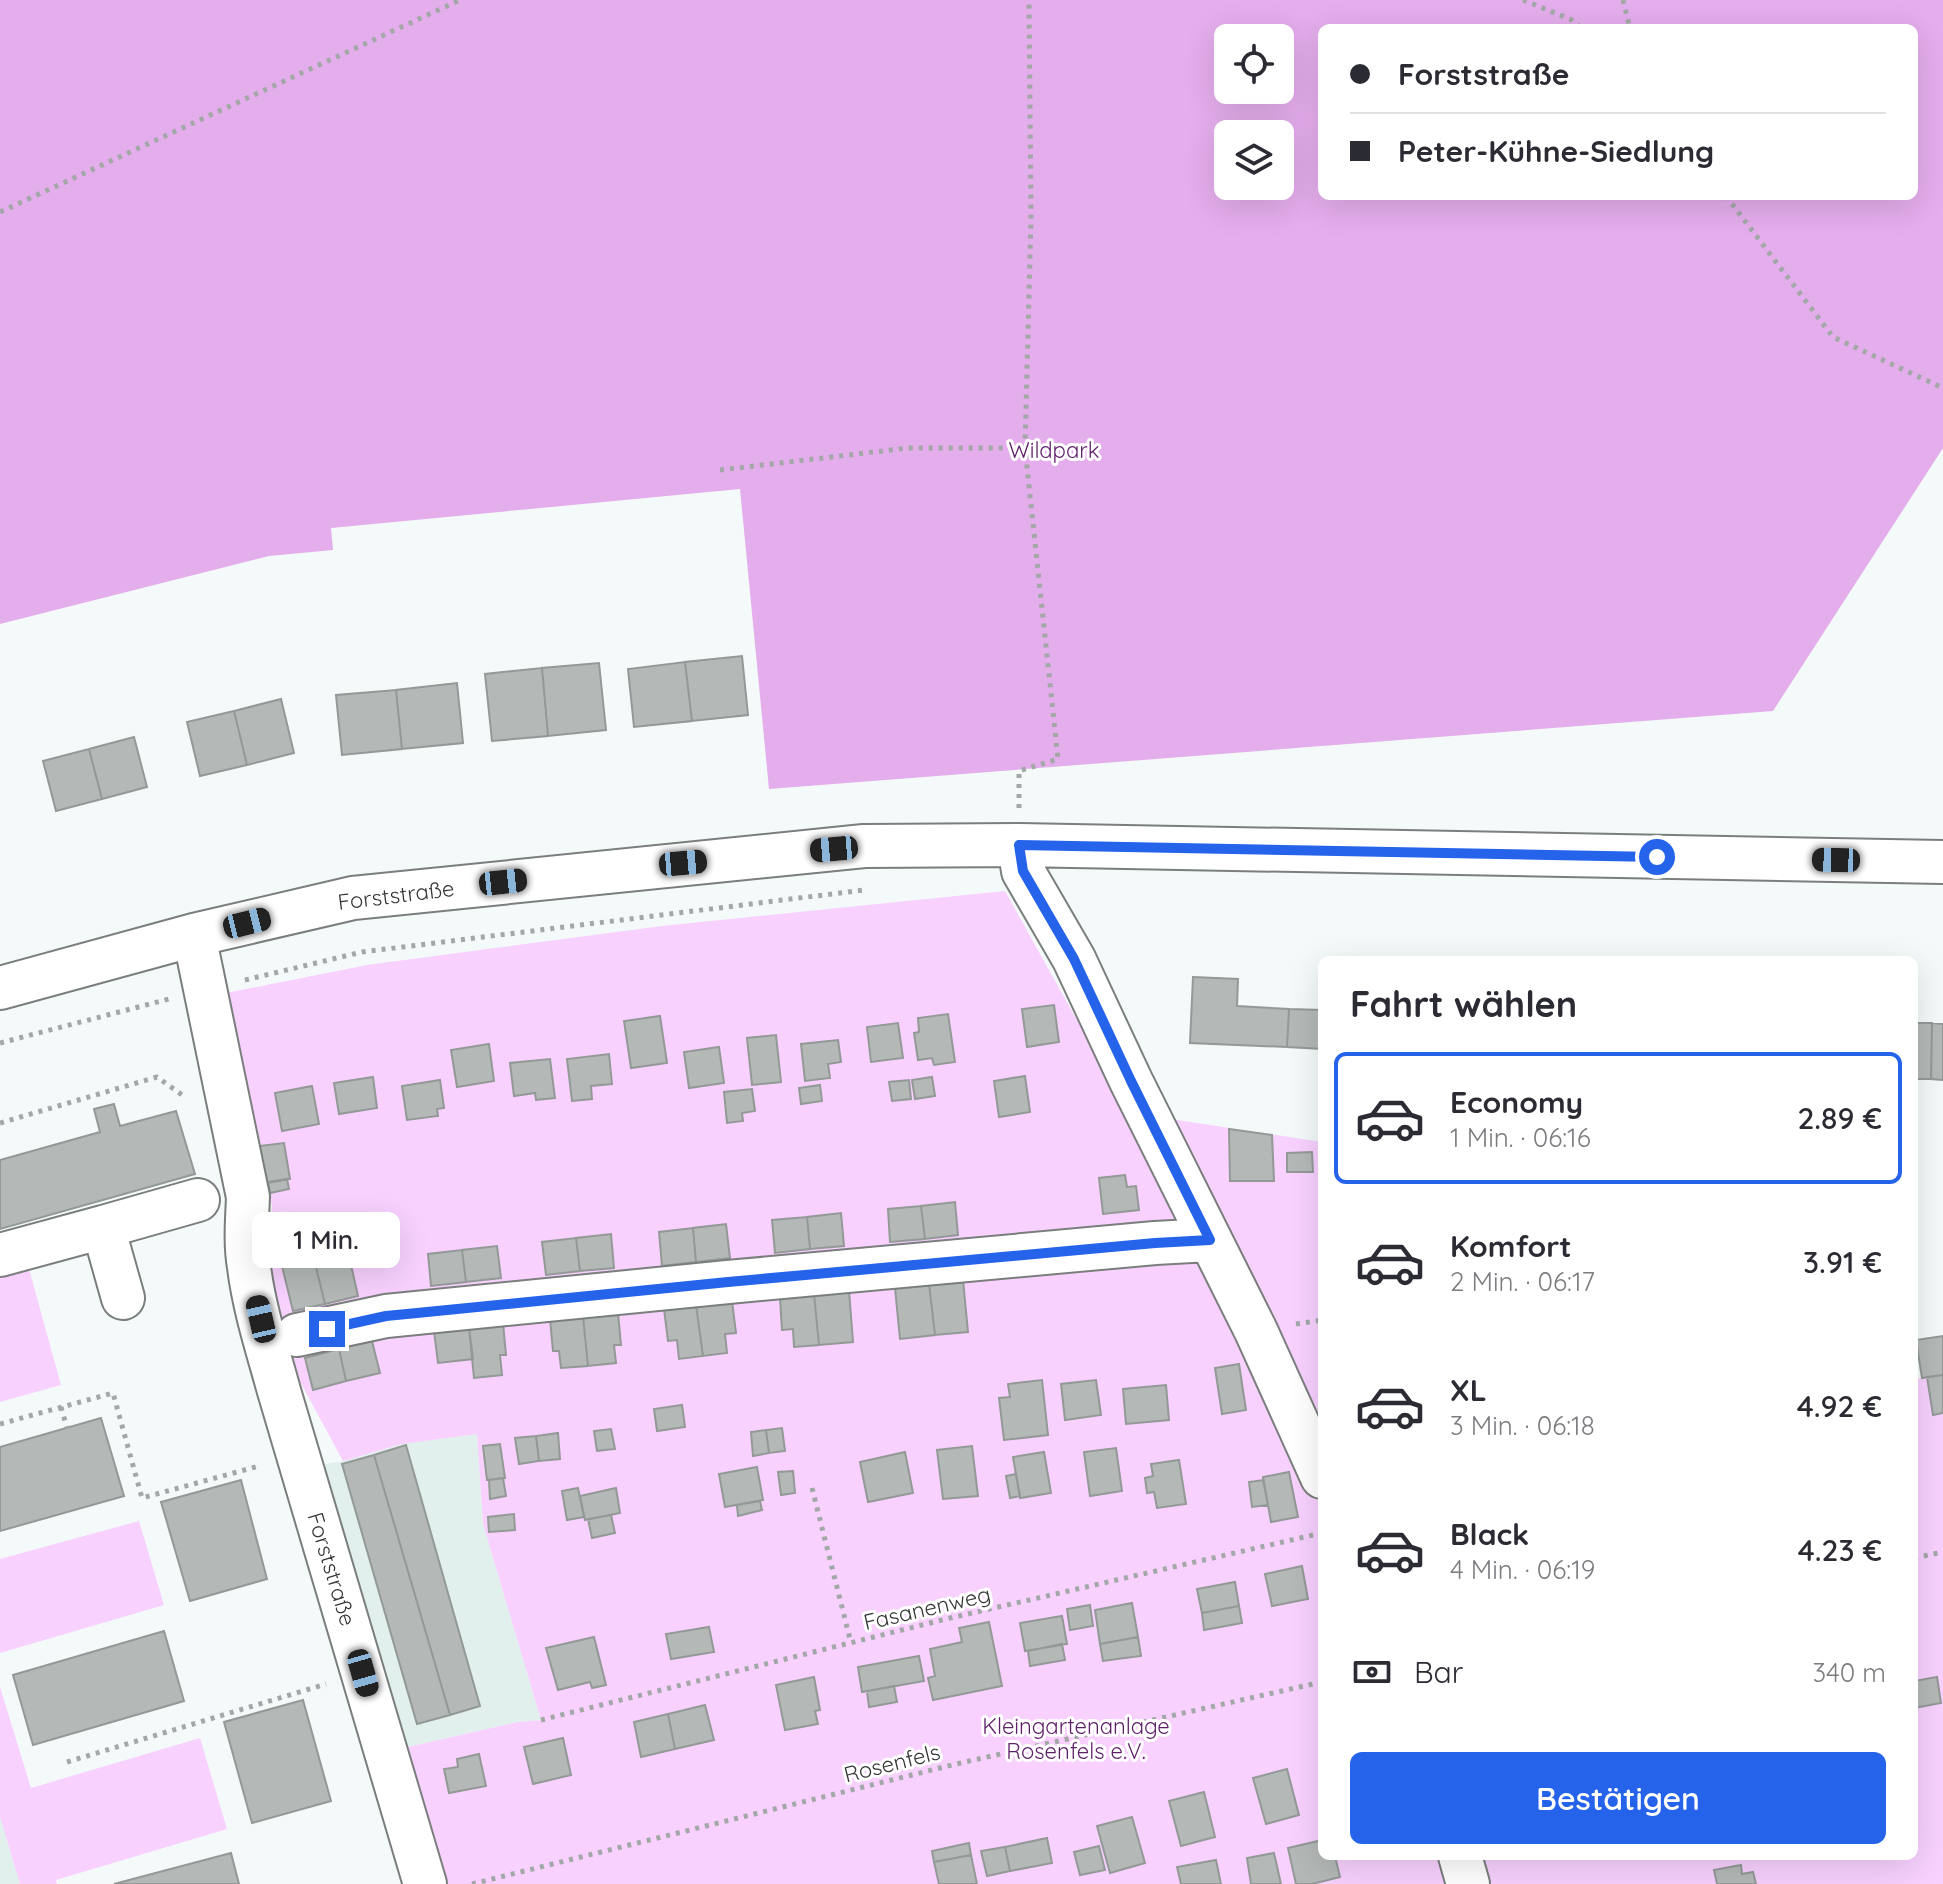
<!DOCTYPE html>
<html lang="de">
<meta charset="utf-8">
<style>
:root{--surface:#fff;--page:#f2f2f3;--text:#2b2b33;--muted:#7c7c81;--line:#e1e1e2;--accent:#2563eb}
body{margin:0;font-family:Quicksand,sans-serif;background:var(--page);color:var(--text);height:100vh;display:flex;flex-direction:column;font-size:30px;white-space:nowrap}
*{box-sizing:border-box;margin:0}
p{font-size:26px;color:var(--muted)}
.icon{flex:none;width:44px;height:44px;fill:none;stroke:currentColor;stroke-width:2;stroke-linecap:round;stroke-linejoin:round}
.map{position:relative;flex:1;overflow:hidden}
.sheet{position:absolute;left:1318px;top:956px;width:600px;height:904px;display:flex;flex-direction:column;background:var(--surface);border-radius:12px;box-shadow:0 8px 32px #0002}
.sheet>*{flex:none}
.hud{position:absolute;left:1318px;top:24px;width:600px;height:176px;border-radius:12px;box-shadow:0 8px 32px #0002;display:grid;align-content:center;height:176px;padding:0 32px;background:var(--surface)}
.tools{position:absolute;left:1214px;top:24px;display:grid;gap:16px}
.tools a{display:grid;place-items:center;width:80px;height:80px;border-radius:12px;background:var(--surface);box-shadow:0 8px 32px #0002;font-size:40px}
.end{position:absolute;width:36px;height:36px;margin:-18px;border:10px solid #2563eb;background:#fff;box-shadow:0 0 0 4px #fff}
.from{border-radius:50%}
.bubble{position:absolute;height:56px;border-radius:12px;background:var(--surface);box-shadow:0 8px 32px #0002;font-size:26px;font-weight:600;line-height:56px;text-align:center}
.car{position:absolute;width:24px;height:48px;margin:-24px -12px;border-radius:10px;box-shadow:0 0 6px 2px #0007;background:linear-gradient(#222 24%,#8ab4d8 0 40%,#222 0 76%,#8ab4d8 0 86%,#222 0)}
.hud b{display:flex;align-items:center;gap:28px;height:76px;font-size:30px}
.hud b+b{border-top:2px solid var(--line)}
.hud i{width:20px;height:20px;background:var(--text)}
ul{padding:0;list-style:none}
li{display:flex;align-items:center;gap:24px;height:132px;margin:0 16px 12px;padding:0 16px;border:4px solid transparent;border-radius:12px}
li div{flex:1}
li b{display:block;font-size:30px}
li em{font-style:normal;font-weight:600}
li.current{border-color:var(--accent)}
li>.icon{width:72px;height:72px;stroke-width:1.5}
h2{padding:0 32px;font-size:36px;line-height:96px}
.pay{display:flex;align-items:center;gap:20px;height:88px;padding:0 32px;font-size:30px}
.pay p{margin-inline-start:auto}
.button{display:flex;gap:16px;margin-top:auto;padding:16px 32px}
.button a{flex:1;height:92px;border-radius:12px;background:var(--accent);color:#fff;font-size:32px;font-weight:600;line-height:92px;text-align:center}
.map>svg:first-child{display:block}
</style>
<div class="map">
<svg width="1943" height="1884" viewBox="0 0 1943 1884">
<rect width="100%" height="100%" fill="#f4faf9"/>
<path fill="#e1f0ed" d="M477,1433L483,1524L541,1720L518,1722L386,1752L304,1468L343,1461L402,1444Z
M0,1817L20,1884H0Z"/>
<path fill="#f8d1ff" d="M1005,891L1093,1049L1171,1119L1322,1142V1856H1914V1379L1943,1375V1884H425L386,1752L518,1722L541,1720L483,1524L477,1434L402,1444L343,1461L284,1352L266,1256L272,1206L221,994L367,965L662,926Z
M26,1258L61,1385L0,1402V1265Z
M139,1521L164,1605L0,1653V1559Z
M0,1687L31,1788L200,1738L227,1829L56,1880L57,1884H20L0,1817Z"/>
<path fill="#e4adec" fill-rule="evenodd" d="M0,0H1943V448L1773,711L769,789L740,489L331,528L333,550L269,556L0,624ZM1322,28H1914V196H1322ZM1228,38H1280V90H1228ZM1228,134H1280V186H1228Z"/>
<path fill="#b4b9b8" stroke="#939997" stroke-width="2" d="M742,656L748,715L692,721L685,662Z
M685,662L692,721L634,727L628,669Z
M599,663L606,730L548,736L542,668Z
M542,668L548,736L492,741L485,674Z
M457,683L463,743L402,749L396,690Z
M396,690L402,749L342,755L336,695Z
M281,699L294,753L247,765L234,711Z
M234,711L247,765L200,776L187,722Z
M134,737L147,787L102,799L89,749Z
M89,749L102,799L56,811L43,761Z
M1193,977L1238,979L1237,1006L1289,1009L1287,1047L1190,1043Z
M1054,1005L1059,1042L1027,1047L1022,1009Z
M1289,1009L1322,1010V1049L1287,1047Z
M948,1014L955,1062L934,1065L932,1058L918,1060L914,1033L919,1032L918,1018Z
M660,1016L667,1063L631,1068L624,1021Z
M898,1023L903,1058L871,1062L867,1027Z
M1914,1023H1932L1931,1079H1914Z
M1932,1023L1943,1024V1080L1931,1079Z
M776,1035L781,1082L752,1085L747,1038Z
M838,1040L841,1062L828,1064L830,1078L805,1081L801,1044Z
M489,1044L494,1081L457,1087L451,1050Z
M719,1047L724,1083L689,1088L684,1052Z
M609,1054L612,1084L591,1086L592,1099L572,1101L567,1059Z
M550,1059L555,1098L536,1100L535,1093L514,1096L510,1063Z
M1025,1076L1030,1112L999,1117L994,1081Z
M373,1077L377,1108L339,1114L334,1083Z
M932,1077L935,1096L915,1099L912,1080Z
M440,1080L444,1108L437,1109L438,1116L407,1120L402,1086Z
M909,1080L911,1099L892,1101L889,1082Z
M820,1085L822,1101L801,1104L799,1088Z
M312,1086L319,1124L282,1131L275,1093Z
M752,1089L755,1111L742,1113L743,1121L727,1123L724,1092Z
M114,1104L120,1126L176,1111L195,1174L0,1229V1160L100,1132L94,1109Z
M1229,1129L1272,1135L1274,1181H1230Z
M284,1143L290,1179L267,1183L259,1146Z
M1312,1152L1313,1172H1287V1153Z
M1125,1175L1127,1187L1136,1186L1139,1210L1103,1214L1099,1178Z
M287,1179L289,1189L270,1193L268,1182Z
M955,1202L958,1235L925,1239L921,1206Z
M921,1206L925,1239L890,1242L888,1209Z
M841,1213L844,1246L810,1249L807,1217Z
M807,1217L810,1249L775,1253L772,1220Z
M726,1224L730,1258L696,1262L693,1228Z
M693,1228L696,1262L662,1266L659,1232Z
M611,1234L614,1268L580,1271L576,1238Z
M576,1238L580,1271L546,1275L542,1242Z
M497,1246L501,1278L466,1282L462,1250Z
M347,1247L358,1296L325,1304L313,1255Z
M462,1250L466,1282L431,1286L428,1254Z
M313,1255L325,1304L293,1311L281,1262Z
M963,1280L968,1332L935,1335L929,1284Z
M929,1284L935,1335L900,1339L895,1288Z
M849,1291L853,1342L819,1345L814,1294Z
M814,1294L819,1345L794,1347L793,1329L782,1330L780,1298Z
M732,1301L736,1333L725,1334L727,1353L703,1356L696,1305Z
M696,1305L703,1356L679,1359L677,1340L668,1341L664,1309Z
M618,1313L621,1345H614L616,1363L588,1366L583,1316Z
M583,1316L588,1366L561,1368L559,1351H553L550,1319Z
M503,1323L506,1355H500L502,1375L474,1378L469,1327Z
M469,1327L473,1359L438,1363L434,1331Z
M1943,1336V1375L1922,1378L1916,1340Z
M372,1341L380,1373L346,1381L339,1349Z
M339,1349L346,1381L313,1390L305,1358Z
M1239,1364L1246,1410L1222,1414L1215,1368Z
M1943,1375V1413L1933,1415L1927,1377Z
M1042,1380L1048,1435L1004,1440L999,1398L1010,1397L1008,1384Z
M1096,1380L1101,1415L1065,1420L1061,1384Z
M1166,1385L1169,1420L1126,1424L1123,1389Z
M682,1405L685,1427L657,1431L654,1409Z
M101,1418L124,1496L0,1531V1447Z
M782,1428L785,1451L769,1453L766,1430Z
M611,1429L615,1449L597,1451L594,1431Z
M766,1430L769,1453L753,1456L751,1432Z
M558,1433L560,1459L539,1461L536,1436Z
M536,1436L539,1461L519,1464L515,1438Z
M500,1444L505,1478L487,1480L483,1446Z
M406,1445L480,1706L450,1715L374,1455Z
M972,1446L978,1496L943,1499L937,1450Z
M1116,1448L1122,1491L1090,1496L1084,1452Z
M905,1452L913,1493L868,1502L860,1462Z
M1044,1452L1051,1493L1020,1498L1013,1457Z
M374,1455L450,1715L417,1724L342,1464Z
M1179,1460L1186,1504L1157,1508L1154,1492L1147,1493L1145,1478L1153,1476L1151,1464Z
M757,1467L763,1500L725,1507L719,1474Z
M793,1471L795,1493L781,1495L778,1472Z
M1289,1472L1298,1517L1271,1522L1263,1477Z
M1016,1474L1020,1496L1010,1498L1006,1476Z
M503,1478L506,1496L490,1499L489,1480Z
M241,1480L267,1579L190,1601L161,1502Z
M1263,1480L1268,1505L1252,1507L1249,1482Z
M578,1488L584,1517L567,1520L562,1491Z
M616,1488L620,1513L585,1520L580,1496Z
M760,1501L762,1510L738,1516L737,1505Z
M514,1514L515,1530L489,1532L488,1517Z
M611,1515L615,1533L592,1538L588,1519Z
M1302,1566L1308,1599L1272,1606L1265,1574Z
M1235,1582L1239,1606L1202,1613L1197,1589Z
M1132,1603L1138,1637L1100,1644L1095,1610Z
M1090,1605L1093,1626L1070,1630L1067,1609Z
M1239,1606L1242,1623L1204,1630L1202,1613Z
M1062,1616L1067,1644L1025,1651L1020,1623Z
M989,1622L1002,1686L933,1700L928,1678L935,1676L930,1649L962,1642L959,1628Z
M709,1627L714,1652L671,1659L666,1634Z
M164,1631L184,1701L33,1745L13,1675Z
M594,1637L606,1685L592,1688L590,1682L558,1690L546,1648Z
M1138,1637L1141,1656L1103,1661L1100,1644Z
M1062,1644L1065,1660L1030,1666L1028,1651Z
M919,1656L924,1681L862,1692L858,1667Z
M814,1677L820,1710L815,1711L818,1724L785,1730L776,1685Z
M1937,1677L1941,1703L1914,1708V1681Z
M894,1686L897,1702L869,1707L867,1691Z
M303,1700L331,1801L252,1823L224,1722Z
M705,1705L714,1740L675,1749L668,1714Z
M668,1714L675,1749L641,1757L634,1722Z
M563,1738L571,1775L533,1784L524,1747Z
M479,1754L486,1786L449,1793L444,1769L458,1767L457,1759Z
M1287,1769L1299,1815L1266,1824L1253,1778Z
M1204,1792L1215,1837L1181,1846L1169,1801Z
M1132,1817L1145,1863L1110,1873L1097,1826Z
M1047,1838L1052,1863L1010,1871L1005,1847Z
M1322,1840V1856H1335L1340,1877L1312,1884H1296L1288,1848Z
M969,1843L971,1855L934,1862L932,1851Z
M1099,1846L1105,1870L1080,1875L1074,1852Z
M1005,1847L1010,1871L987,1876L981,1851Z
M231,1853L239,1884H114Z
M1274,1853L1281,1884H1251L1247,1858Z
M971,1855L977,1884H939L934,1862Z
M1216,1860L1221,1884H1181L1177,1867Z
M1741,1865L1742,1874L1753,1872L1756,1884H1717L1714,1870Z"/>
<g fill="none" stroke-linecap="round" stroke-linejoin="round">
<g stroke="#7a7e7d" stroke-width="46">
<path id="minor" d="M1019,845L1023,871L1074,959L1131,1081L1256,1331L1322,1477
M194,935L248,1197C247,1221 245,1244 249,1267C254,1308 268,1351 279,1391L425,1884
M0,988L194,935L353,898L864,846L1019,845L1943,862
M103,1227L198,1200
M0,1255L103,1227L123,1298
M297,1335L386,1316L728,1282L1155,1243L1210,1240
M1460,1856L1468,1884"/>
</g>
<path stroke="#a3a7a7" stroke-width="5" stroke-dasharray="4 6" stroke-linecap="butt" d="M1523,0L1572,20L1581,28
M1623,0L1630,28
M1726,196L1833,337L1943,388
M0,212L460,0
M720,470L908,448H1025
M1019,808V771L1058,759L1025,448L1031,218L1029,0
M245,980L362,952L864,890
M0,1043L169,999
M0,1123L157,1077L185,1097
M1296,1324L1322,1320
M61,1407L67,1428
M0,1424L113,1393L142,1498L259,1466
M812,1488L851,1643
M1914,1558L1943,1552
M541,1720L946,1619L1322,1533
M67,1762L326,1684
M472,1884L956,1764L1322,1682"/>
<use href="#minor" stroke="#fff" stroke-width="42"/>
</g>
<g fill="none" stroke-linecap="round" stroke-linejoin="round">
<path stroke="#2563eb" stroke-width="10" d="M327,1329L386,1316L417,1313L728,1282L1155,1243L1210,1240L1131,1081L1074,959L1023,871L1019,845L1657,857"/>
</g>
<g text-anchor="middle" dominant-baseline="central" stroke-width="6" stroke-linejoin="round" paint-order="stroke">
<g font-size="22" fill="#5e1f69" stroke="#fff">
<text x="1054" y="450">Wildpark</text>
<text x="1076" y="1726">Kleingartenanlage<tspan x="1076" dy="25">Rosenfels e.V.</tspan></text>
</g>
<g font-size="22" fill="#343636" stroke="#fff">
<text transform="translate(396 895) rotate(-7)">Forststraße</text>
<text transform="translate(332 1569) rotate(73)">Forststraße</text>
<text transform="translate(927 1608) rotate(-13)">Fasanenweg</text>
<text transform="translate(892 1763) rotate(-14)">Rosenfels</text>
</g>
</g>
</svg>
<div class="tools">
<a><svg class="icon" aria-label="locate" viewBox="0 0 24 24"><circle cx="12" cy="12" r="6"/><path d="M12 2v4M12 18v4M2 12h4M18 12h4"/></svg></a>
<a><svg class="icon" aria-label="layers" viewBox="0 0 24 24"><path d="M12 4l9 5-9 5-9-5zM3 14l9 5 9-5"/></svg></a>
</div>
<i class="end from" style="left:1657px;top:857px"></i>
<i class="end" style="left:327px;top:1329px"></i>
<div class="bubble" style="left:252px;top:1212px;width:148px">1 Min.</div>
<i class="car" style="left:834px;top:849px;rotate:265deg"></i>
<i class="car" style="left:1836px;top:860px;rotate:271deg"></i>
<i class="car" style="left:683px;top:863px;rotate:85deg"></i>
<i class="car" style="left:503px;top:882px;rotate:84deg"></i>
<i class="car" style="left:247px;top:923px;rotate:76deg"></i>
<i class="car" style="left:261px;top:1319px;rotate:347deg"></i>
<i class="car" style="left:363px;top:1673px;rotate:164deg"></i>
<div class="hud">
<b><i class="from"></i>Forststraße</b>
<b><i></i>Peter-Kühne-Siedlung</b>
</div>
<section class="sheet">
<h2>Fahrt wählen</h2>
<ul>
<li class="current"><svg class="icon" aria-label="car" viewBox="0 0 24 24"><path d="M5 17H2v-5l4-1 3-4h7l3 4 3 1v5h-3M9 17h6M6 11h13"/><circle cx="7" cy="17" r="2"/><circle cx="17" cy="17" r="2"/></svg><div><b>Economy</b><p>1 Min. · 06:16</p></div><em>2.89 €</em></li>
<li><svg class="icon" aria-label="car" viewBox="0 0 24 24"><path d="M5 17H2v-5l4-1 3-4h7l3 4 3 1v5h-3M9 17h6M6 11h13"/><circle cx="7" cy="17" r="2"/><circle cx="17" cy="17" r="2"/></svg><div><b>Komfort</b><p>2 Min. · 06:17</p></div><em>3.91 €</em></li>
<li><svg class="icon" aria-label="car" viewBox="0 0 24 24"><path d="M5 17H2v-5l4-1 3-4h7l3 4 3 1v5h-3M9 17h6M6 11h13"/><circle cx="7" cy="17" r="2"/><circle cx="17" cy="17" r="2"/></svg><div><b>XL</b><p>3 Min. · 06:18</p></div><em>4.92 €</em></li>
<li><svg class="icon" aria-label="car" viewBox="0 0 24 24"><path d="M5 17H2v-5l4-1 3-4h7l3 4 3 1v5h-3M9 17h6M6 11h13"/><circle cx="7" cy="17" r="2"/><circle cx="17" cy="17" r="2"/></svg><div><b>Black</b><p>4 Min. · 06:19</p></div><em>4.23 €</em></li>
</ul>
<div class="pay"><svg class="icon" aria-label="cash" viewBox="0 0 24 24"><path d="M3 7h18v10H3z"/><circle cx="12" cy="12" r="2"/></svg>Bar<p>340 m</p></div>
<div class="button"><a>Bestätigen</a></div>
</section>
</div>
